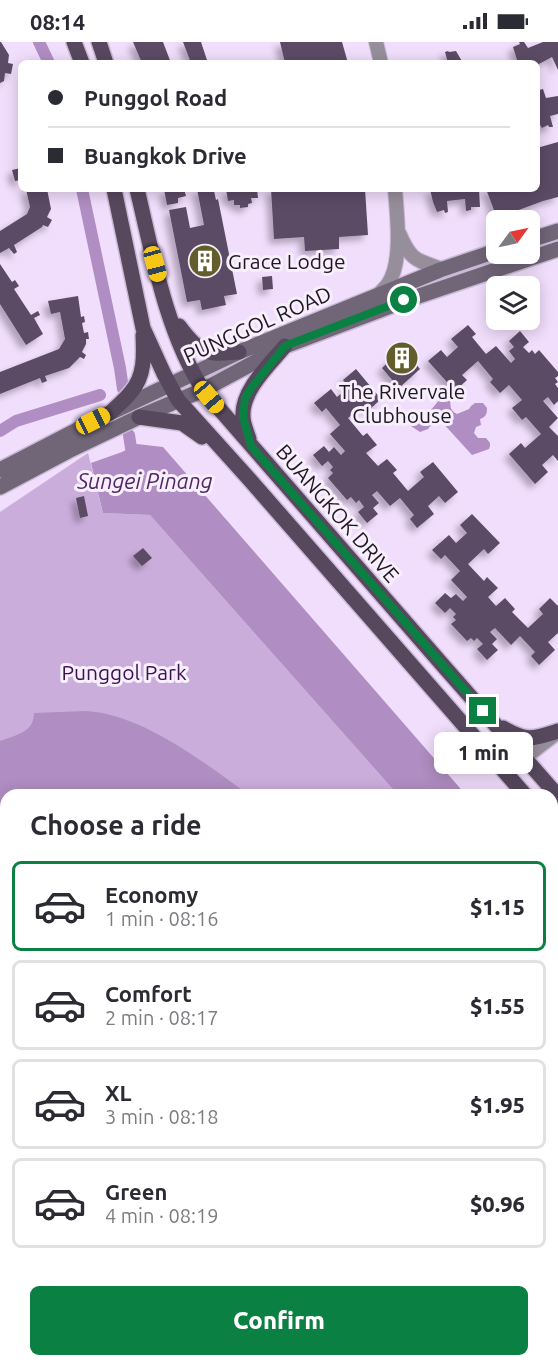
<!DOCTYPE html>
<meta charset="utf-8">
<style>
:root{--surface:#fff;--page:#f7f7f7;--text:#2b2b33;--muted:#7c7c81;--line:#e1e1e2;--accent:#0b8043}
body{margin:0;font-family:Ubuntu,sans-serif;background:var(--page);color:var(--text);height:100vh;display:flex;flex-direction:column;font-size:22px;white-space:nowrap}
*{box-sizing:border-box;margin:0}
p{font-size:20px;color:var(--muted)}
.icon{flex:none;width:33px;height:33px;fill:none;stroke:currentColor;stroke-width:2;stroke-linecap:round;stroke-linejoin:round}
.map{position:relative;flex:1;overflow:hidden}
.sheet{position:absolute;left:0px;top:747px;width:558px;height:578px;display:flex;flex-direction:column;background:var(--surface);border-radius:18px 18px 0 0;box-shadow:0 3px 15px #0003}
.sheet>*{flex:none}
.guide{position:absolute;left:18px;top:18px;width:522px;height:132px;border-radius:9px;box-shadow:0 3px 15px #0003;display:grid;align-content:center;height:132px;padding:0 30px;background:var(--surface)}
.needle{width:39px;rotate:57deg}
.controls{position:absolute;left:486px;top:168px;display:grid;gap:12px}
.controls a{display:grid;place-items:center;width:54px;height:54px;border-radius:9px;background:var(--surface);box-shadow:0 3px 15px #0003;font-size:30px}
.end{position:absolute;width:27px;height:27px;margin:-14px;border:8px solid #0b8043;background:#fff;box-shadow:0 0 0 3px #fff}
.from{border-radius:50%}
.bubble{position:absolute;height:42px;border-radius:9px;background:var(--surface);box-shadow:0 3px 15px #0003;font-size:20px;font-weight:800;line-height:42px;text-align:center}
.car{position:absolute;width:18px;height:36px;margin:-18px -9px;border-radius:8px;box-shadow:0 0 4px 2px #0007;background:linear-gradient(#f5c518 24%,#345 0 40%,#f5c518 0 76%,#345 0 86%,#f5c518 0)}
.guide b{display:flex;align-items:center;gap:21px;height:57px;font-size:22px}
.guide b+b{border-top:2px solid var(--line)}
.guide i{width:15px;height:15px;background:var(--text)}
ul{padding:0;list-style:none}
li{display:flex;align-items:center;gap:18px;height:90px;margin:0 12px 9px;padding:0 18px;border:3px solid var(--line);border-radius:9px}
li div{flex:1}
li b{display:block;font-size:22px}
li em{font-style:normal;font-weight:800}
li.selected{border-color:var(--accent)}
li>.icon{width:54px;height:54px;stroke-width:1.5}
h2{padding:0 30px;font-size:27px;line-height:72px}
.action{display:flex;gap:12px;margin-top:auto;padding:12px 30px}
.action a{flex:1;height:69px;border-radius:9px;background:var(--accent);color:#fff;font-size:24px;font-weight:800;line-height:69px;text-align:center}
.status{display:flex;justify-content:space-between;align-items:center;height:42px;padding:0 30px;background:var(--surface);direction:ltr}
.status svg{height:16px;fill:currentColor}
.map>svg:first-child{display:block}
</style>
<div class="status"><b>08:14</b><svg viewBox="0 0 49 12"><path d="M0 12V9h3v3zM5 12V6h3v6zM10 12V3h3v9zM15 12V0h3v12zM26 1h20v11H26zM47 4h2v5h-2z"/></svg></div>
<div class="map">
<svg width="558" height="1324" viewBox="0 0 558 1324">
<defs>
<filter id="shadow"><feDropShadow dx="-5" dy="5" stdDeviation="3" flood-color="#0004"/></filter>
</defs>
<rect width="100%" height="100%" fill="#f1ddfc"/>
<path fill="#cbaddc" d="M88,411L103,471L150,473L398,753H6V1051L0,1053V470Z
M318,1318H444V1324H318Z"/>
<path fill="#b08dc2" d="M445,355L450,357C451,364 449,368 457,372L469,367L471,364L475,361H483L487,366C487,372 486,375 480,377L481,383L476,385L474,391L478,396H486L490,401V404L489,407L472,413L441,379H434L428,387L420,390L411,384L409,378C415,367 419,371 430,369L440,357Z
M137,402L163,405L466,753H398L150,473L103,471L91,421L122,410Z
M86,669C142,672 205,721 249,753H6V958H0V699C15,693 34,691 34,671Z
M552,852L558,859V935L552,928Z"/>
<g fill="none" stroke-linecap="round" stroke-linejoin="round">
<path stroke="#b08dc2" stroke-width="12" d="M39,0L49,21
M82,147L120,326L123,347
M0,389L16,379L100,353
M129,393L131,406"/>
</g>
<path fill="#5c4b65" filter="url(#shadow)" d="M0,0H1L9,13L8,21L13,22L11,32L5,31L4,39L0,41Z
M133,0H163L171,21H142Z
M183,0H201L208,21H191Z
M280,0H342L348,21H285Z
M519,0H524L528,6L543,0H558V28L552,15L537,23V21H518L513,5L520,2Z
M448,9L449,10L456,9L463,21H448L445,10Z
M543,47L546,56L558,54V72L550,74L553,85H549L548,83L542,86L537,78V50H539V48Z
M558,100V155L543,159L497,176L486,147H537V106Z
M21,126V138L15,139L12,128Z
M26,147H47L51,167L47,175L52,178L48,185L43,183L42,185L14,203L17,210L14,212L9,206L0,211V189L27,172L30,165Z
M164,147H184L186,154L178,156V161L167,163Z
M197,147H220L214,149L216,158L218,157L237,252L224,254L226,263L202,268L200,258L187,260L169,168L186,165L190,186L204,183Z
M226,147H257L258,156H251L252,161L248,162V165L240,166V163H234V158L228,159Z
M271,147H365L368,193L339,195V207L305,209L304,195L274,197Z
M430,147H479L480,165H471V168L466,169L465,157L447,159L448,170L445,171L444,168L437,170L433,160Z
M0,222L12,240L15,238L19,244L14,247L31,273L38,269L40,273L34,276L43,292L26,303L0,262Z
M272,234L273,247L263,248L262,235Z
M78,254L81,275L84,274L85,280L82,281L84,291L88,290L89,297H86V302L82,310L86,313L84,317L80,315L69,326L45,334L47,339L42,341L40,336L0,352V330L59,307L65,297L60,270L51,272L48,259Z
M468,283L476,292L472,295L486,312L496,304L511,321L515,317L509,309L514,305L509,299L520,289L529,300L523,305L529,311L532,308L535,312L539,308L558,330V334L555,336L558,340L555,342L558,346V359L554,363L548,355L543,359L558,376L549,385L558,394V419L553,413L542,423L548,430L535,442L509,412L521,401L525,406L541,392L526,375L522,378L512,366L522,358L509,343L500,351L490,340L493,337L478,319L462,333L467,338L455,349L428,319L441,308L447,315L458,305L451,297Z
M403,306L420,327L399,346L382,326Z
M356,327L381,357L369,368L365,363L348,376L363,394L367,391L377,403L366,411L378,424L387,417L397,428L393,431L408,449L424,435L420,430L433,420L458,450L445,461L439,454L428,464L434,472L417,486L410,477L414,473L400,456L390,464L377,449L372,453L379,461L373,466L378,472L367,481L358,470L364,465L359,458L356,461L351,455L347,458L328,436L333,431L330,428L333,425L328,419L322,424L313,413L324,404L329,410L334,405L341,413L345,409L330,392L340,383L326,366L322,370L314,361L331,347L337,355L349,345L343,338Z
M84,454L88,474L80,476L76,456Z
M472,472L500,501L488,512L484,507L468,522L484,539L487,535L498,546L488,555L496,564L505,556L515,567L512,570L528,586L543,572L539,567L550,556L558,564V591L548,600L555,608L539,623L531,614L535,610L520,594L511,603L495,586L490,590L497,597L492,602L498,608L487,618L477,607L483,602L477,596L474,599L471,596L467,599L451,582L456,578L453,575L456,572L450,566L445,571L435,561L445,551L451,556L456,552L463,559L467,555L451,538L460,529L445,513L441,517L432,508L449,493L456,501L467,491L460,483Z
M143,506L152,516L142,524L133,514Z
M552,1030L558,1038V1046L556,1048L558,1050L557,1052L558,1056L552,1061Z
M552,1109L558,1117V1195L552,1187Z
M558,1206V1239L552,1231V1214L555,1207Z
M0,1220L6,1222V1318H27L26,1324H0Z
M57,1318H91L102,1324H93L88,1321L86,1324H63L56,1321Z
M137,1318L141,1319L164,1318L161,1324H134Z
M197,1318H218L221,1324H204L203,1323V1324H197Z
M242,1318H261L268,1324H245L247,1322Z
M510,1318H546L547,1324H511Z"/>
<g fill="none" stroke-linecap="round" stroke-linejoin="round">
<g stroke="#cbb9d5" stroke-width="16">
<path id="minor" d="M376,0L381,21
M399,191C411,219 416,218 442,227
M378,253C381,250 385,246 388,242C403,220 397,173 395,147
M0,1071L6,1068
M463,1318V1324"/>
</g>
<g stroke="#cbb9d5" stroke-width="18">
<path id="tertiary" d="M505,730L557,690"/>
</g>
<g stroke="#cbb9d5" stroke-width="18">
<path id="secondary" d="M530,198L558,189
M0,428L110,371L239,310L440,228L496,209
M0,445L68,409L139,375L203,348L285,304L404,259L558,207"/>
</g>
<g stroke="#cbb9d5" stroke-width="18">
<path id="primary" d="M74,0L82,21
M99,0L106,21
M114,147L143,286L164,332L178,358L250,438L525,753
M137,147C153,214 166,289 203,348L447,628L558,754
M179,284C188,296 198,309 214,311C222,312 232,310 239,310
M110,371C117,364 125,358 131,350C145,334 144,313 143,293
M139,375L182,381L202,395
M249,397C247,390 243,382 243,375C241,349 269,323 285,304
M503,686C527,700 533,697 558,689
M552,783L558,790"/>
</g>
<use href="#minor" stroke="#978e9b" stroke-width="14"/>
<use href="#tertiary" stroke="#978e9b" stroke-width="15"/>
<use href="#secondary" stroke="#716578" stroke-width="15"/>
<use href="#primary" stroke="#57485e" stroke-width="15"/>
</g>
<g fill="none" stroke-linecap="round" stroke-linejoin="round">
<path stroke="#0b8043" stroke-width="8" d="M404,258L285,304L252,345L245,356L243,375L251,404L483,669"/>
</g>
<defs>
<g id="building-disc" transform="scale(1.725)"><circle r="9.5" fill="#625d2a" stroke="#f7effc"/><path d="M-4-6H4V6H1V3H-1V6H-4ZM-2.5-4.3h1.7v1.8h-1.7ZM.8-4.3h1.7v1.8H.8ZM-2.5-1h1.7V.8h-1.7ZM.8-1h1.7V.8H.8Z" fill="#fff"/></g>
</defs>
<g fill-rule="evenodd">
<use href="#building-disc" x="205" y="219"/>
<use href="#building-disc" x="402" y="316"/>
</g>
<g text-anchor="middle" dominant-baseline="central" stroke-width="6" stroke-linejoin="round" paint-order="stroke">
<g font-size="21" fill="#1e1722" stroke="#f7effc" text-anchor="start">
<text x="228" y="219">Grace Lodge</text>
<text x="402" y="349" text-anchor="middle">The Rivervale<tspan x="402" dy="24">Clubhouse</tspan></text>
</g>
<g font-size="21" fill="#1e1722" stroke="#f7effc">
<text transform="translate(257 282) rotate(-24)">PUNGGOL ROAD</text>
<text transform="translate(338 471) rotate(49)">BUANGKOK DRIVE</text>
</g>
<g font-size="21" fill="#3e1152" stroke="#f7effc">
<text x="124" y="630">Punggol Park</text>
</g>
<g font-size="22" font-style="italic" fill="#522667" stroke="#f7effc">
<text x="145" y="438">Sungei Pinang</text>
</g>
</g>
</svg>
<div class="controls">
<a><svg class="needle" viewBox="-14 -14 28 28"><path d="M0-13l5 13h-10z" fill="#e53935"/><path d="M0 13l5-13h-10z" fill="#7c7c81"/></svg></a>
<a><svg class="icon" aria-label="layers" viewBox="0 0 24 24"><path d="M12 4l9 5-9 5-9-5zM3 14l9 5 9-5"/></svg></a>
</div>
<i class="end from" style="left:404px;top:258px"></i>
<i class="end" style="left:483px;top:669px"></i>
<div class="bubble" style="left:434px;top:690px;width:99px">1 min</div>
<i class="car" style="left:155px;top:222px;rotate:165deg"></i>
<i class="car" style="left:209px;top:355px;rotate:140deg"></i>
<i class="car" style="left:93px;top:379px;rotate:63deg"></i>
<div class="guide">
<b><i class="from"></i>Punggol Road</b>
<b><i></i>Buangkok Drive</b>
</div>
<section class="sheet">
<h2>Choose a ride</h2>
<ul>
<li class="selected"><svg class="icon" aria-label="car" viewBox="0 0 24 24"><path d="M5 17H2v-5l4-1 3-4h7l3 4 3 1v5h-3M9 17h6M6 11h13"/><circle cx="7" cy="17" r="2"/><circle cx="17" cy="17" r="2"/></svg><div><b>Economy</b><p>1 min · 08:16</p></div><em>$1.15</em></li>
<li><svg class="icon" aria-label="car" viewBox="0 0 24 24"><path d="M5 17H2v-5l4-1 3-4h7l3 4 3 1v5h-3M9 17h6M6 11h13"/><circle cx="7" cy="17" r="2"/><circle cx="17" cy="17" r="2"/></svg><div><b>Comfort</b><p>2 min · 08:17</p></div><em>$1.55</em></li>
<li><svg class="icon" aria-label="car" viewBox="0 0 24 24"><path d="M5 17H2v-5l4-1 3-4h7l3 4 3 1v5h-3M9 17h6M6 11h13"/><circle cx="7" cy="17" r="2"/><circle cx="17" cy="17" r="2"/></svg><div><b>XL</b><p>3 min · 08:18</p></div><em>$1.95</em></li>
<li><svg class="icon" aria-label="car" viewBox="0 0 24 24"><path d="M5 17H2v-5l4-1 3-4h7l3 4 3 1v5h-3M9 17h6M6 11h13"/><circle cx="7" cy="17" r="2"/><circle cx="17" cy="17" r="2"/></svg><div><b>Green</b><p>4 min · 08:19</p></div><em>$0.96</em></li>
</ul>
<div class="action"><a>Confirm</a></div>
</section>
</div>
